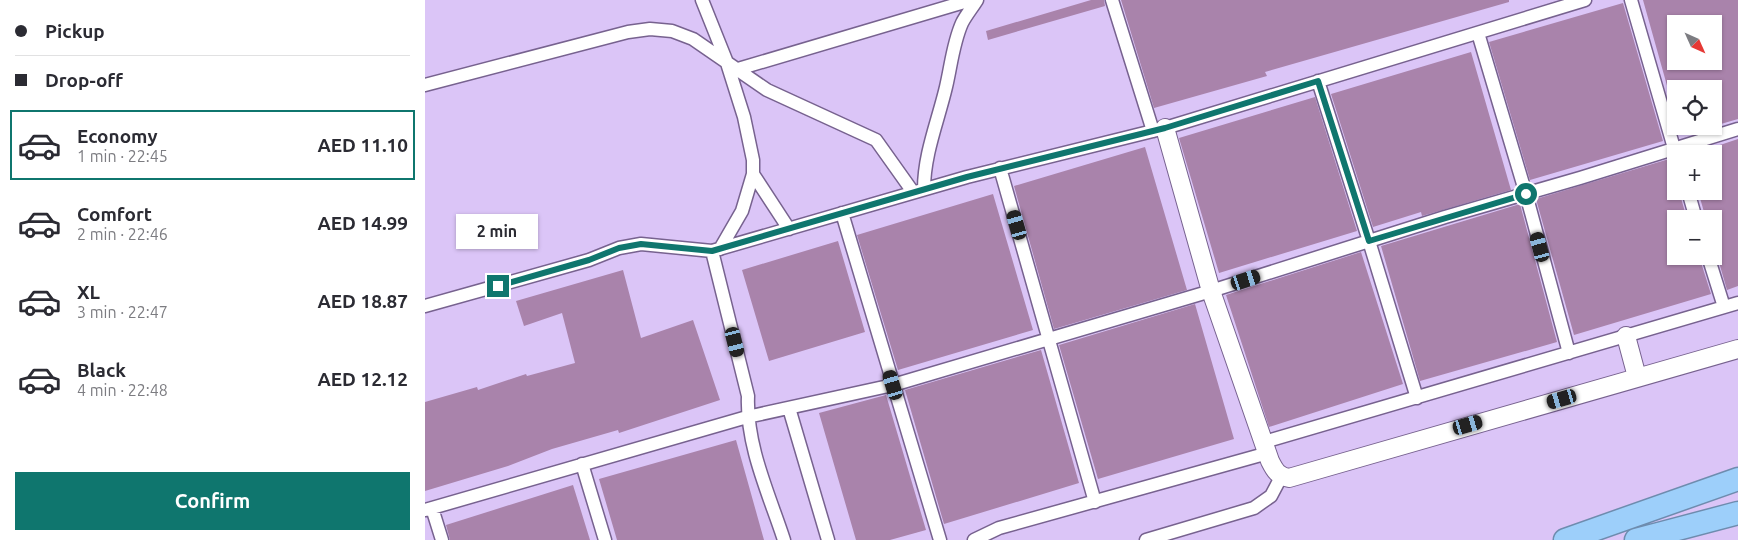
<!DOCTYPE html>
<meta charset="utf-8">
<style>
:root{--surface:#fff;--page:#f2f2f3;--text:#2b2b33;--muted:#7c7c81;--line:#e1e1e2;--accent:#0f766e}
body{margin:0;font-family:Ubuntu,sans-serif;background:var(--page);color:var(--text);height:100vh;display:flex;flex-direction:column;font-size:19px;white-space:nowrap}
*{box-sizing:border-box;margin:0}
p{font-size:16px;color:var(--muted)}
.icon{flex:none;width:28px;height:28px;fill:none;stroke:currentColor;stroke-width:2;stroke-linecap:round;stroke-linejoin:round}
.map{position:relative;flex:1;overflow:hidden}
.panel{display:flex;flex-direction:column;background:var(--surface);width:425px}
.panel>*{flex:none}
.top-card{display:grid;align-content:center;height:110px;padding:0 15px;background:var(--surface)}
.needle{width:32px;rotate:135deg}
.buttons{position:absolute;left:1242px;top:15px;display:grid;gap:10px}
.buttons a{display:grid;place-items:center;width:55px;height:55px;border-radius:0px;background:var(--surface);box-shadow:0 1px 4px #0004;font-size:25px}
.end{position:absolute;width:22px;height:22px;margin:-11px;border:6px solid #0f766e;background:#fff;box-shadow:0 0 0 2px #fff}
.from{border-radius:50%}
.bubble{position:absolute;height:35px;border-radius:0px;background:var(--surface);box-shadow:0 1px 4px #0004;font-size:16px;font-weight:600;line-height:35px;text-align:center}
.car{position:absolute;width:15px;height:30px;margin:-15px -8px;border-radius:6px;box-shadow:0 0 4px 1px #0007;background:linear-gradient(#222 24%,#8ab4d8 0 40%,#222 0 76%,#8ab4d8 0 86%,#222 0)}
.top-card b{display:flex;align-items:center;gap:18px;height:48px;font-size:19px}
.top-card b+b{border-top:1px solid var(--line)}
.top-card i{width:12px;height:12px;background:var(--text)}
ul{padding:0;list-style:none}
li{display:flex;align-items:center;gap:15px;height:70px;margin:0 10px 8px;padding:0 5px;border:2px solid transparent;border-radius:0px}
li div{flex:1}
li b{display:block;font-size:19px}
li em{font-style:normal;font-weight:600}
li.selected{border-color:var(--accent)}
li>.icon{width:45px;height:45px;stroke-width:1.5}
.primary-button{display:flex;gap:10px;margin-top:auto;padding:10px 15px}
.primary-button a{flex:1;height:58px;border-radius:0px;background:var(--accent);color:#fff;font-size:20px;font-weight:600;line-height:58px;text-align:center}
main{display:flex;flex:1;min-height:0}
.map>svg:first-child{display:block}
</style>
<main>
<section class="panel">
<div class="top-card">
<b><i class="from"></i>Pickup</b>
<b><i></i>Drop-off</b>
</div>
<ul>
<li class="selected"><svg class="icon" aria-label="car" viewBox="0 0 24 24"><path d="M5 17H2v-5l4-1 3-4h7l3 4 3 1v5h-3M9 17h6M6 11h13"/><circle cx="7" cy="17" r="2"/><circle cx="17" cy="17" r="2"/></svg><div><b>Economy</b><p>1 min · 22:45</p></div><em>AED 11.10</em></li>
<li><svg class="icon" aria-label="car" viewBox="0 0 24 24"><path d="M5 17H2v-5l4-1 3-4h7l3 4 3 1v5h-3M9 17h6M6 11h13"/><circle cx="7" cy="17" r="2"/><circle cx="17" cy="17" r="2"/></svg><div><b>Comfort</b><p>2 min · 22:46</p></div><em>AED 14.99</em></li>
<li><svg class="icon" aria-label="car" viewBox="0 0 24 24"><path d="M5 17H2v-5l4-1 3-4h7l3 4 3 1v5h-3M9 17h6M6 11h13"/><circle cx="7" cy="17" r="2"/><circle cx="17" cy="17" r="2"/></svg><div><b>XL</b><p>3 min · 22:47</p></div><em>AED 18.87</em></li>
<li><svg class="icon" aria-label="car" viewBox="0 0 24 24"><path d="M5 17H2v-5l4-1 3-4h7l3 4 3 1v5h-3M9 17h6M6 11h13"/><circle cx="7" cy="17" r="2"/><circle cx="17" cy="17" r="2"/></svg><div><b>Black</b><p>4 min · 22:48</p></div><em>AED 12.12</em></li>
</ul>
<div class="primary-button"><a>Confirm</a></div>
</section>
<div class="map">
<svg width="1313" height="540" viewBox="0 0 1313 540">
<rect width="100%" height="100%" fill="#dbc5f7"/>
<path fill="#a983ab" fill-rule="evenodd" d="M666,0H679L680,6L563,40L561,31Z
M696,0H1084V2L840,72L842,76L729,108Z
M1218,0H1313V119L1289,126V89H1251V107H1248ZM1251,24H1289V61H1251Z
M1198,3L1238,141L1105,180L1064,42Z
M1046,52L1086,190L997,216L996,212L948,227L906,94Z
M890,97L932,231L794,273L754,138Z
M1313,139V286L1302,290L1289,245V219H1281L1273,191H1289V147Z
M720,147L762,290L629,329L589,186Z
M1244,159L1251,181V191H1254L1262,219H1251V256H1274L1286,294L1149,335L1111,199Z
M568,194L608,330L473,370L432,235Z
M1095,204L1132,342L995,381L956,246Z
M413,241L440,332L344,361L317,270Z
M936,252L978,384L844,427L801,295Z
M198,270L216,338L268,320L295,400L194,433L193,430L127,449L83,466L0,491V402L52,387L53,390L101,374L102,376L150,363L137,313L99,326L91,301Z
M770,304L809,439L673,479L634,345Z
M616,350L654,483L519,524L480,390Z
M461,395L501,530L465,540H431L394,413Z
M311,440L339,540H192L174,479Z
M148,485L165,540H25L21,525Z"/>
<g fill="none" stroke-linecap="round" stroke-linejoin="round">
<g stroke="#77628f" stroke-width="15">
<path id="street" d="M277,0L301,60L319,117L328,160V174L364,229
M687,0L728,131
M1206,0L1251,155
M1053,33L1101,194L1144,353
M313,69L546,0
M893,81L944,241L992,398
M0,85L203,32L225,29L247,31L268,39L342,90L451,140L488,192
M575,168L670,502
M499,189C499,154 513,121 521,87C526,66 528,43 537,23C541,15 547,8 552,0
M1263,191L1271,219
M417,213L515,540
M295,249L317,211L328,174
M287,251L323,396C321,446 344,494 359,540
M1283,256L1299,307
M0,306L164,260L194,248L216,244L287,251L542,177L740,128L1160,0
M364,408L403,540
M839,442L1313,303
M157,464L180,540
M7,508L17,540
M0,510L322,417L468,385L786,291L1020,217L1155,178L1313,129
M549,540L574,528L843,453
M721,540L829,508L846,496L856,477"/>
</g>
<g stroke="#77628f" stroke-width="20">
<path id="secondary" d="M740,128L786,291L845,461C850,471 853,476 864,478L1313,349
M1201,336L1212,377"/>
</g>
<g stroke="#6e8cae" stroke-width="25">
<path id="highway" d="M1140,540L1313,479
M1211,540L1313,513"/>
</g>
<use href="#street" stroke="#fff" stroke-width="12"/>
<use href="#secondary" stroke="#fff" stroke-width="18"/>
<use href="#highway" stroke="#9dcffa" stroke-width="22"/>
</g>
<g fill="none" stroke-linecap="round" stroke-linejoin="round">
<path stroke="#0f766e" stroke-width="6" d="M73,286L164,260L194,248L216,244L287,251L542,177L740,128L893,81L944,241L1101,194"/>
</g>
</svg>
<div class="buttons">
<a><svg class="needle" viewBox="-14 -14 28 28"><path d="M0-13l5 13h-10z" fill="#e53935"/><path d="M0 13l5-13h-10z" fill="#7c7c81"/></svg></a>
<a><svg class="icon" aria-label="locate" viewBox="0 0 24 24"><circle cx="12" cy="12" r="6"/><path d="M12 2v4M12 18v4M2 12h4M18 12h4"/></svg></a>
<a>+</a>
<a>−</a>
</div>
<i class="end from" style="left:1101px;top:194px"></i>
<i class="end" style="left:73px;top:286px"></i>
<div class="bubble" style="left:31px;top:214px;width:82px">2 min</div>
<i class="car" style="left:592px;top:225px;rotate:344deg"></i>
<i class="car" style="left:1115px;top:247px;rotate:345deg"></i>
<i class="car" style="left:821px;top:280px;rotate:72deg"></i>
<i class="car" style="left:310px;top:342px;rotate:166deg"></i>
<i class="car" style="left:468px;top:385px;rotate:343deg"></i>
<i class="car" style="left:1137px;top:399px;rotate:254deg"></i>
<i class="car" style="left:1043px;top:425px;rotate:74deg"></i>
</div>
</main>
